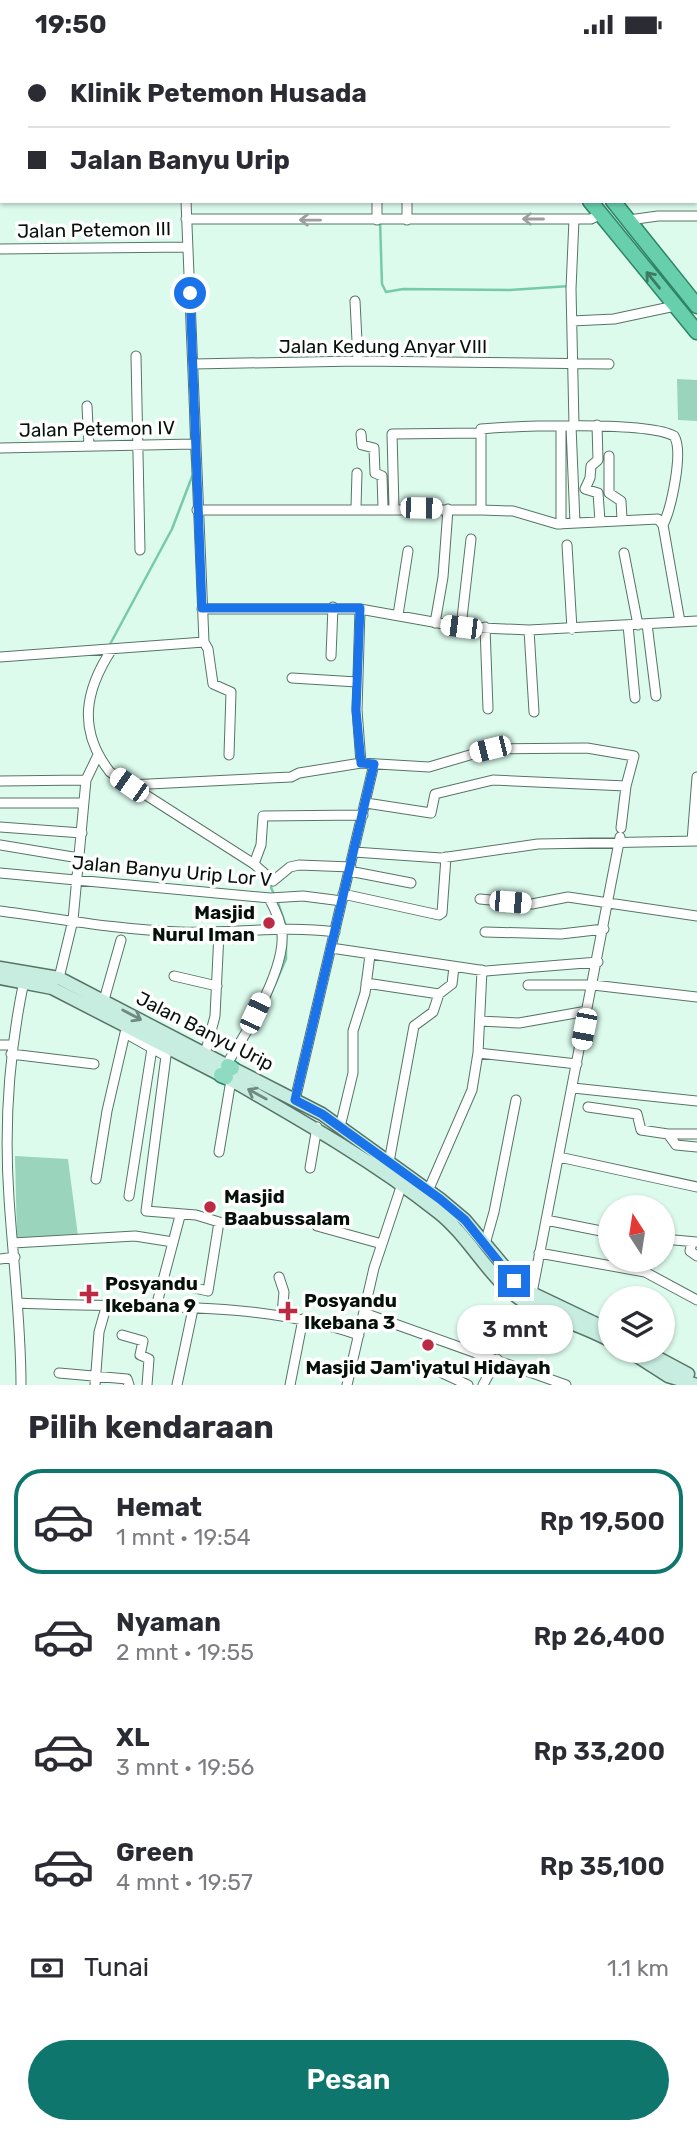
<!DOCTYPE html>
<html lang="id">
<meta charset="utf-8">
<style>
:root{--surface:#fff;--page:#f7f7f7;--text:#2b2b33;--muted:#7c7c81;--line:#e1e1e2;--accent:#0f766e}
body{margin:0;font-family:Rubik,sans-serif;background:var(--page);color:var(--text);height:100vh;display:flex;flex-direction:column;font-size:26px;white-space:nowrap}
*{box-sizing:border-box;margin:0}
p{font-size:23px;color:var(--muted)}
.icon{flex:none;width:38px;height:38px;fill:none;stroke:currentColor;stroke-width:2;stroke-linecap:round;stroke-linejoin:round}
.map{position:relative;height:1336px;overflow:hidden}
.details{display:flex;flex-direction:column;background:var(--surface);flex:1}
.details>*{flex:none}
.guide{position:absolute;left:0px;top:0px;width:698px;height:154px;box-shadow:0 2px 5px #0004;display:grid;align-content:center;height:154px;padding:0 28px;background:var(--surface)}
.needle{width:46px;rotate:348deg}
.controls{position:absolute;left:598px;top:1146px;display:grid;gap:14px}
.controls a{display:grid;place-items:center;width:77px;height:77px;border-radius:50%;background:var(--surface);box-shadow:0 2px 5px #0004;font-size:35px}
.end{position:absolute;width:32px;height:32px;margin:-16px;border:9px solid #1a73e8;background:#fff;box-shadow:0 0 0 4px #fff}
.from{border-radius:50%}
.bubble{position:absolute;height:49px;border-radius:24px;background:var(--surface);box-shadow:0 2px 5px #0004;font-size:23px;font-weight:600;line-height:49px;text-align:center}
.car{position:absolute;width:21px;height:42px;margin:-21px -10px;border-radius:9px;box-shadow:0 0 5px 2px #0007;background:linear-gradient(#fff 24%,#345 0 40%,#fff 0 76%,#345 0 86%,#fff 0)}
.guide b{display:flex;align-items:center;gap:24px;height:66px;font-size:26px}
.guide b+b{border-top:2px solid var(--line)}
.guide i{width:18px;height:18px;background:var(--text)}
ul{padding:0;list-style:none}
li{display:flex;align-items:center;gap:21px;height:105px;margin:0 14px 10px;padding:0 14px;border:4px solid transparent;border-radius:28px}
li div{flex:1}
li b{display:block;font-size:26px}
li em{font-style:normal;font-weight:600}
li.active{border-color:var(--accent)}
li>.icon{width:63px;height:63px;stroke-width:1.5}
h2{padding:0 28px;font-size:32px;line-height:84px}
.pay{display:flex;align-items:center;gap:18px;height:77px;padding:0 28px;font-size:26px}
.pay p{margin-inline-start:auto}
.primary-button{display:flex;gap:14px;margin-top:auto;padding:14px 28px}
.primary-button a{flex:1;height:80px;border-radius:42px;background:var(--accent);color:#fff;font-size:28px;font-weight:600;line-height:80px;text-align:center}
.status{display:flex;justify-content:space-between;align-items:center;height:49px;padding:0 35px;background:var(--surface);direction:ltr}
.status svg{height:19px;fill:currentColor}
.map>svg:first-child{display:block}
</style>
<div class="status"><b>19:50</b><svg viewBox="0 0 49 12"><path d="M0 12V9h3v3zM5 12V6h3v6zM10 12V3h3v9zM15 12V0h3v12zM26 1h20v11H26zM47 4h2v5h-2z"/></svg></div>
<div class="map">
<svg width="697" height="1336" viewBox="0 0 697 1336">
<rect width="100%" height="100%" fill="#dcfbed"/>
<path fill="#9ad4bc" d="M677,330L697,331V372L678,371Z
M15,1107L68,1110L78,1187L17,1191Z"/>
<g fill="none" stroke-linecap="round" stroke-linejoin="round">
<path stroke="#76caa9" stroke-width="2.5" d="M381,0L382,2
M380,171L382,235L386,243L403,240L510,241L570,237
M190,349L191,391
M108,599L172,480L193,425L191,398
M268,832L274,845
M277,851L286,877
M267,954L286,910V884
M239,1003L247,990"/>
<g stroke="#587468" stroke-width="11">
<path id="minor" d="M182,0V2
M306,0V2
M354,0L355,2
M0,1L165,0
M324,2L337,0
M601,2L602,0
M696,20H697
M186,152L204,593L208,600L213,635L231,643L229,706
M377,152V171
M186,170H591L601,165
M574,170L571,240L574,376
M407,171V152
M629,171L658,167H697
M0,200L188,198
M355,252L358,312
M572,272L614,270L675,257
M136,307L140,501
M193,315L358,312L609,315
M87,357L89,397
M597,376L598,411L591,417L590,429L585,440L598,444L600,472
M571,377L575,474
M361,385L362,396L374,399L375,424L382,427L383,458
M0,399L194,395
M609,407V444L621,452L622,470
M356,458L357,424
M394,459L392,385L480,384
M197,461H481L513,462L557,475L658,470L663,476L680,573
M481,461V380C515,377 648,372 674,387C684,402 671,460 663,476
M561,475V377
M567,496L572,580
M624,504L638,576
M202,560H360L461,578L529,581L697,572
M360,560L357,661L361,714
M398,566L408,502
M435,574L443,528L448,460
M647,575L656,647
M628,576L635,649
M461,578L471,490
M485,578L488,660
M529,581L534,663
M112,600C85,641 77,681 110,723L254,815L273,832L290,818L299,816L351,818
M331,607L333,558
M0,608L204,593
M292,629L357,633
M0,732L86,731
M129,736L291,728L299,724L361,714L429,718L490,700L587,699L634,707L626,737L621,779
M0,754H84
M366,754L431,764L435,745L493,731L626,737
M0,778L82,784
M692,792L697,728
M0,796L79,809
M354,803L441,809L538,795L697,792
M254,815L261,796L263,767L363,766
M349,822L411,834
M0,824L270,849L303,847L342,852
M343,845L439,866L442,864L446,808
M480,850L532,855L568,848L697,867
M0,862C60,870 120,881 180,883C232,885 284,876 335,883
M485,883L561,885L604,880
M331,899L486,922L598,913
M174,927L217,937
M59,929L73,871L86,731L98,706
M366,934L439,945
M528,936H593L697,948
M104,951L121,891
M480,972L519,974L587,962
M0,996H11
M478,1004L577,1015
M11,1005L94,1015
M205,1005L215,967L219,884
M226,1016C246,985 285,922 282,885C281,872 275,860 269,849
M573,1039L697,1052
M295,1051L374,715
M588,1058L637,1065L641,1081L668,1085L676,1096L697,1098
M340,1078L353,1024V982L365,944L370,906
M668,1085H697
M219,1103L231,1031
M559,1108L697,1138
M389,1113L414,977L433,963L439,945L452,935L454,918
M310,1119L317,1078
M96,1130L107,1062L125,984L166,1007L146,1162L196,1166L219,1173L208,1242L162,1232
M428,1142L472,1041L478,1004L482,921
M129,1147L153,993
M546,1171L611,1184
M317,1177L382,1195
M663,1190L697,1193
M692,1193L690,1202L697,1207
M13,1194L135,1187L173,1193
M485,1195L494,1163L516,1051
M539,1204L645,1223L697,1251
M0,1210L15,1208
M279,1228L284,1243L282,1266
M532,1244L620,788
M19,1254C132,1260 250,1249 359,1286
M156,1258L180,1167
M364,1264L566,1336
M122,1286L143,1292L140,1306L149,1310L147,1336
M440,1323L468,1336
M59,1324L127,1330L129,1336
M21,1336C21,1273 13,1212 9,1149C4,1076 9,1003 24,932
M95,1336L99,1283L107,1255
M177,1336L193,1260
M290,1336L303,1270
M347,1336L374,1219L401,1138
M483,1336L497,1310"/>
</g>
<g stroke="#587468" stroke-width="15">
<path id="secondary" d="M0,919L59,929L228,1017
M0,929L52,939L221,1026
M232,1019L322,1065L440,1150L465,1171L523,1240L611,1282
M226,1028C299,1070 372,1111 438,1163C470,1188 489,1230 523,1252C550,1269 583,1276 611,1292
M629,1302L668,1327L697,1336
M645,1302L688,1325"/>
</g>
<g stroke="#2e8567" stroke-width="17">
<path id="primary" d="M228,1017L232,1019
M221,1026L226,1028"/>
</g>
<g stroke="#2e8567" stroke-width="17">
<path id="trunk" d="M466,0L467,2
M490,0L491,2
M590,152L697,283
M613,152L697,257"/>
</g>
<use href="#minor" stroke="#fff" stroke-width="9"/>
<use href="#secondary" stroke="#c7ede0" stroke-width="12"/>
<use href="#primary" stroke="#8edbc1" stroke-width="14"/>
<use href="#trunk" stroke="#68cfac" stroke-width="14"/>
</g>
<defs><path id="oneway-shaft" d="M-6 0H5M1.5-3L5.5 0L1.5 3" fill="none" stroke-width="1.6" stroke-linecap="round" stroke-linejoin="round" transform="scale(1.75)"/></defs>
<g stroke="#9ba09e">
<use href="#oneway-shaft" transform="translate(533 170) rotate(180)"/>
<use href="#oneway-shaft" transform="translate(310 171) rotate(-179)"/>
</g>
<use stroke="#3c7a64" href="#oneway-shaft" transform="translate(653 231) rotate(-129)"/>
<g stroke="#708a81">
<use href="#oneway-shaft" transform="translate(132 966) rotate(28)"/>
<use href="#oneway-shaft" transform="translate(257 1045) rotate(-151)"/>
</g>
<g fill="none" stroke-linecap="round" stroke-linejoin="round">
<path stroke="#1a73e8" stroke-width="9" d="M190,244L202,559H360L356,661L361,714L374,715L295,1051L322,1065L440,1150L465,1171L514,1232"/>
</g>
<g fill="#bc2b44" stroke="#fff" stroke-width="2.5">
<circle cx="269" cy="874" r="7"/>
<circle cx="210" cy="1158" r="7"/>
<path d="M85.5 1234.5h7v7h7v7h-7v7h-7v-7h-7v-7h7z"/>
<path d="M284.5 1251.5h7v7h7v7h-7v7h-7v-7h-7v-7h7z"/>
<circle cx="428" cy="1296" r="7"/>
</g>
<g text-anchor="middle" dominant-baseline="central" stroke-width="7" stroke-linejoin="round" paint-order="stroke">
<g font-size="19" fill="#06110c" stroke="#fff">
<text transform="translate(94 181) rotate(-1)">Jalan Petemon III</text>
<text x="383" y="297">Jalan Kedung Anyar VIII</text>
<text transform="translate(97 380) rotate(-1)">Jalan Petemon IV</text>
<text transform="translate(172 822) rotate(5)">Jalan Banyu Urip Lor V</text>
<text transform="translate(205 982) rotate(27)">Jalan Banyu Urip</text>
</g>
<g font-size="19" font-weight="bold" fill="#06110c" stroke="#fff" text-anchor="start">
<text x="255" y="863" text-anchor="end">Masjid<tspan x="255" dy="22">Nurul Iman</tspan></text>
<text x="224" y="1147">Masjid<tspan x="224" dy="22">Baabussalam</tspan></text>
<text x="105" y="1234">Posyandu<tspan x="105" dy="22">Ikebana 9</tspan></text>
<text x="304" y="1251">Posyandu<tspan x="304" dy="22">Ikebana 3</tspan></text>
<text x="428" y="1318" text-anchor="middle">Masjid Jam'iyatul Hidayah</text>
</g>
</g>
</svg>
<div class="controls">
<a><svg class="needle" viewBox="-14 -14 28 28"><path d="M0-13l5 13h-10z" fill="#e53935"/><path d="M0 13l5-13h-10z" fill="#7c7c81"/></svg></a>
<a><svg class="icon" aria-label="layers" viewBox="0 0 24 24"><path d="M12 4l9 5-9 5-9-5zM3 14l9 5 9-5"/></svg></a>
</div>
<i class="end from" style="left:190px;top:244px"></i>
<i class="end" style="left:514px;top:1232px"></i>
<div class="bubble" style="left:457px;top:1256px;width:116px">3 mnt</div>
<i class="car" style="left:421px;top:459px;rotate:91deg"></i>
<i class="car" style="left:461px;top:578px;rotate:277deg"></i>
<i class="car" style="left:490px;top:700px;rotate:256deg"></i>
<i class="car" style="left:129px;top:736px;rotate:305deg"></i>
<i class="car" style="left:510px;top:853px;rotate:95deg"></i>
<i class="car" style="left:255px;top:964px;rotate:25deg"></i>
<i class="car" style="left:584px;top:980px;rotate:191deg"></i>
<div class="guide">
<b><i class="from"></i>Klinik Petemon Husada</b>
<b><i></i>Jalan Banyu Urip</b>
</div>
</div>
<section class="details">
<h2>Pilih kendaraan</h2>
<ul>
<li class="active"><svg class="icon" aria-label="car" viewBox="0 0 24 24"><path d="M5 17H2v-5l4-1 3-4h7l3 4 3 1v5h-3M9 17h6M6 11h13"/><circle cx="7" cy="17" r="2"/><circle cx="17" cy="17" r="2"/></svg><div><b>Hemat</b><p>1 mnt · 19:54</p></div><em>Rp 19,500</em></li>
<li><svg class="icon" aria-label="car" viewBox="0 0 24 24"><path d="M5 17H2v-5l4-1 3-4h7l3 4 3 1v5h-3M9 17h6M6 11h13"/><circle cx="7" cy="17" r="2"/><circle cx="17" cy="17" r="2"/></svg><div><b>Nyaman</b><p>2 mnt · 19:55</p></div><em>Rp 26,400</em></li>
<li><svg class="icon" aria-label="car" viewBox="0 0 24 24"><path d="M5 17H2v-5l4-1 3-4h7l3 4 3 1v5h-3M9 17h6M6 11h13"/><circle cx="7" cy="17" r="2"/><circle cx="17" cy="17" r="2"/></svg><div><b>XL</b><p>3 mnt · 19:56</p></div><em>Rp 33,200</em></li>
<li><svg class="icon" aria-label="car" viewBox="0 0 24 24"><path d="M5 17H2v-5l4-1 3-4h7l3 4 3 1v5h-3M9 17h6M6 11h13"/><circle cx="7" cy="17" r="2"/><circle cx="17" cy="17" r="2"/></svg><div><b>Green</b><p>4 mnt · 19:57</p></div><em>Rp 35,100</em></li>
</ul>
<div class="pay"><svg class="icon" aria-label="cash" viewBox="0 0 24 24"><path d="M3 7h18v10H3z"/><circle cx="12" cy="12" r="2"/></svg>Tunai<p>1.1 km</p></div>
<div class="primary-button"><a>Pesan</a></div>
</section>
